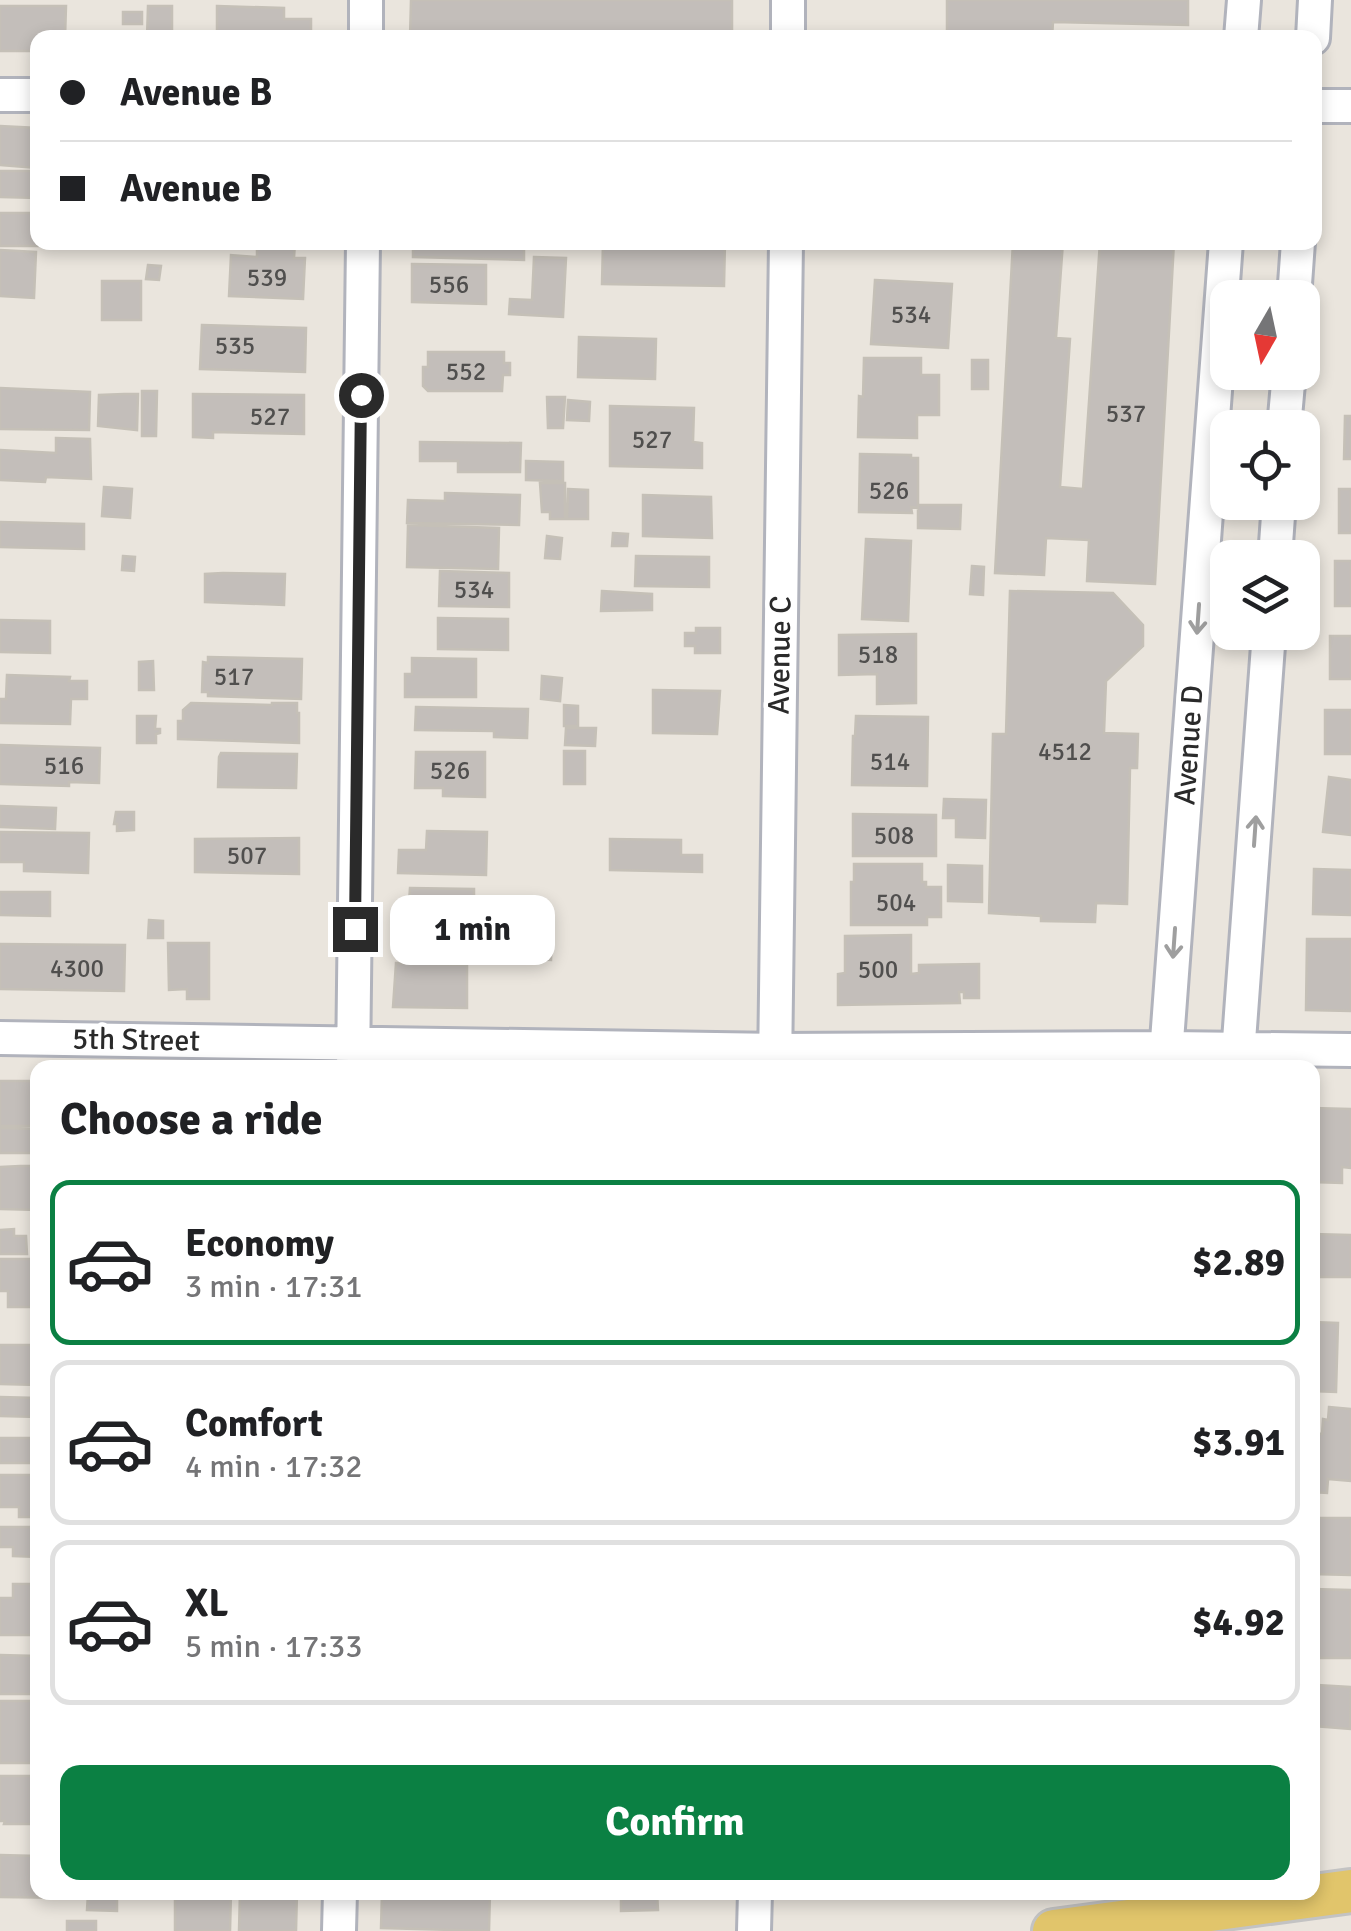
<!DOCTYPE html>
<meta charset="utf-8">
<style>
:root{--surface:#fff;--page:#f6f6f6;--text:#202124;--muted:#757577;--line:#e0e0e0;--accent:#0b8043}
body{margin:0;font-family:Signika,sans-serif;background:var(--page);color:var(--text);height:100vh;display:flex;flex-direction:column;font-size:38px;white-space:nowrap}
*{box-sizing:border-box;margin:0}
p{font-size:32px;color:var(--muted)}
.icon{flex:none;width:55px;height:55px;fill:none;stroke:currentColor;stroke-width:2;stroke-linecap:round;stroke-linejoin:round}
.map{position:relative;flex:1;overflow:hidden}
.side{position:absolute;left:30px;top:1060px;width:1290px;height:840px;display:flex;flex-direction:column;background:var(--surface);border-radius:20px;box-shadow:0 5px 15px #0003}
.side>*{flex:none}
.top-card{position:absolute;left:30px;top:30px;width:1292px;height:220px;border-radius:20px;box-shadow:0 5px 15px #0003;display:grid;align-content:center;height:220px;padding:0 30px;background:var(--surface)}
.needle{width:65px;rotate:189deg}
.fabs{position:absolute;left:1210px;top:280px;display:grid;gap:20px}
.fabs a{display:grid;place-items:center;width:110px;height:110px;border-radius:20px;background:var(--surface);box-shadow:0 5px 15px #0003;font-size:50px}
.end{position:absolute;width:45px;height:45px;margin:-22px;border:12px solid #2a2a2a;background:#fff;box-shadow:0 0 0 5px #fff}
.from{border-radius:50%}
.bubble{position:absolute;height:70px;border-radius:20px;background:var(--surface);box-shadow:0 5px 15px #0003;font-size:32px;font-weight:700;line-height:70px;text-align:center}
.top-card b{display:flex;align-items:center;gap:35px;height:95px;font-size:38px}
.top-card b+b{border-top:2px solid var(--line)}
.top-card i{width:25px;height:25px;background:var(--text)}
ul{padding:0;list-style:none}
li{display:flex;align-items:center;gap:30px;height:165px;margin:0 20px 15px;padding:0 10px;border:5px solid var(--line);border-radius:20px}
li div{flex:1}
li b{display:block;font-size:38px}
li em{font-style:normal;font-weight:700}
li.current{border-color:var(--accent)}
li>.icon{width:90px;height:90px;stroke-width:1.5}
h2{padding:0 30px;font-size:45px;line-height:120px}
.button{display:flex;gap:20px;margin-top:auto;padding:20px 30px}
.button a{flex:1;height:115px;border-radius:20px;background:var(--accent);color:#fff;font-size:40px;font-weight:700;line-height:115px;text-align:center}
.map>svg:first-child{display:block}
</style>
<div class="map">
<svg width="1351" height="1931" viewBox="0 0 1351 1931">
<rect width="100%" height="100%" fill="#eae5dd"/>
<path fill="#c3beba" stroke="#c5c0b7" stroke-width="2.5" d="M411,0H732V38H530V33H520V38H410Z
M947,0H1188V25L1053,22L1052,38H947Z
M0,6H66L65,38H38V51H0Z
M148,6H172V38H147Z
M217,6L284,8V19H311V38H217Z
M123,12H142V24H123Z
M0,126L38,128L36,168L0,165Z
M0,171H38V198L0,197Z
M0,213H38V242H57V246H0Z
M257,242H295L294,258H305L303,299L229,296L231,255L257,257Z
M413,242H524V260L413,257Z
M603,242H725L724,286L602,284Z
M1013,242H1063L1056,338L1070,339L1060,487L1083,489L1100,242H1174L1155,584L1087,581L1089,540L1046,538L1044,575L995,573Z
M0,250L36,252L34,298L0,296Z
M534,257L566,258L563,317L509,314L510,299L532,300Z
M412,264L486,265V304L412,302Z
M148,265L161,266L159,280L146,279Z
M875,280L952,284L948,348L871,344Z
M102,281H141V320H102Z
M202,325L306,328L305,372L200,369Z
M579,337L656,339L655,379L578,377Z
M428,352H504V363H510V375H503L502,391H428L423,386V367H428Z
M864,358H921V375H939V415H917V438L858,437L859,396L863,397Z
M972,360H988V389H972Z
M0,388L90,392L89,430L0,429Z
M142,391H157L156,436H142Z
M124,394H138L137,430L98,426L99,395Z
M193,394L304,395V434L213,432V438L193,437Z
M547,397H565L563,428H548Z
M568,400L590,402L589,421L567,420Z
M610,406L694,408L693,442L702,443V468L610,466Z
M1345,416H1351V459H1344Z
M56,438L90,439L91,479L46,477L45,482L0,480V450L56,453Z
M420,442L521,443L520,472H458V461H420Z
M860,454L911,455V458H918V508L911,507L912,513L859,512Z
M526,461L563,462V481L526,480Z
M540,483H565V519H550V512H542Z
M104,487L132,489L130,518L102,516Z
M568,489L588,490V519H567Z
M1339,489H1351V533H1339Z
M445,493L520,495L519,525L407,523L408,500L445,501Z
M643,495L711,497L712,538L643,536Z
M918,505H961L960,529L918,528Z
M0,522L84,524V549L0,547Z
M408,525L499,528L498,569L407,567Z
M613,533L628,534L627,546H612Z
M547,536L562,538L560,559L545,558Z
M866,539L911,541L908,621L862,619Z
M123,556L135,557L134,571L122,570Z
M636,556L709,557V587L635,586Z
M1335,561H1351V606H1335Z
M972,566L984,567L983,595L970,594Z
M440,571L509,573V607L439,606Z
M223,573L285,574L284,605L205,602V574Z
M602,591L652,594V610L601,611Z
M1010,591L1113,593L1143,625V646L1106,681L1104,733L1138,734L1137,768H1130L1127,904L1096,903L1095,922L1041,921V916L989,913L993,734H1006Z
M438,618L508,619V650L438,649Z
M0,620L50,621V653L0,652Z
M696,628H720V653H695V646H685V633H696Z
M916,634V703L877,704V674L839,675V635Z
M1330,636H1351V679H1330Z
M208,657L302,659L301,699L208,696V692H202L203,662L208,663Z
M412,658L476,659V697H405V674H412Z
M153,661L154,690H139V662Z
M7,675L70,677L69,681H87V699H71L70,724L0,723V699H6Z
M542,676L562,678L560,701L541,699Z
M653,690L720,691L717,734L653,733Z
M191,703L272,705V703H297V713H299V743L178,739V721H183V710Z
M564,705L578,706V726H564Z
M416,707L528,709L527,738L494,737V731L415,730Z
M1325,710H1351V754H1325Z
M137,716H156L155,729H160V733L156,734V743H137Z
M856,716L928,717L927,786L852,785L853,736H855Z
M566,728H596L595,746L565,745Z
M0,745L100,748L99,783L69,782V786L0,784Z
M564,751H585V784H564Z
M416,752H485V797L443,796V788H415Z
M221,753L297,754L296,788L218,787L219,757Z
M1329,777L1351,780V835L1323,832Z
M944,799L986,800L985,838L956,837V818H943Z
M0,806L56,808L55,829L0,827Z
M116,812H134V830L117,831V824H114Z
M853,814L936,815V856H853Z
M427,831L487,832L486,875L398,873L399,850H426Z
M0,832L89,833L88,873L24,871V862H0Z
M299,838V874L195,872V839Z
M610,839L681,840V855H702V872L610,870Z
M854,864H922V882H926V887H941V917H927V925H851V882H854Z
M948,865L982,866V902L948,901Z
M1314,869L1351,870V915L1313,914Z
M410,888L474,889V922L401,921L402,902H409Z
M0,892H50V916L0,915Z
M149,920L163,921V938H148Z
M532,932H552L551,960L532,959Z
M911,935V974L919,973V965L979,964V998H964V992H959L960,1003L838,1005V974L845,973V936Z
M1307,939H1351V1011L1306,1010Z
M168,943H209V999H187V989L169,990Z
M0,944L125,945L124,991L0,989Z
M396,963L467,965V1008L393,1007Z
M0,1081H38V1126H0Z
M1312,1108L1351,1109V1168L1342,1167V1183L1312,1182Z
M0,1128L38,1129V1153H0Z
M20,1166H38V1210L0,1209V1167Z
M14,1229V1236H26L27,1254H0V1230Z
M1312,1234L1351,1235V1277H1312Z
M0,1259H38V1307H8V1291H0Z
M1312,1322L1338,1323L1336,1392L1312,1391Z
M0,1345H38V1385L0,1384Z
M0,1397L38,1398V1417L0,1416Z
M1329,1407L1351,1409V1481L1328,1479L1327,1493L1312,1492V1433L1322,1434L1323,1419L1328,1420Z
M0,1438H38V1463H0Z
M0,1475H38V1517H19V1507H0Z
M1314,1518H1351V1575L1312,1574Z
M0,1527H38V1557L13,1556V1547H0Z
M13,1584H38V1635H0V1598H13Z
M1312,1589L1351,1590V1658H1312Z
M0,1655L38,1656V1694H0Z
M1317,1685L1351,1687L1350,1729L1314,1726Z
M0,1701H34V1715H38V1763H0Z
M0,1776H38V1824H4L5,1821H0Z
M0,1855L38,1856V1892H72V1898L0,1897Z
M99,1892H117V1911L87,1910L88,1894H99Z
M175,1892H231L230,1931H175Z
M240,1892H297L296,1931H239Z
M382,1892H490L489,1931L381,1928Z
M621,1892H657L658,1910L621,1911Z
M67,1921H96V1931H67Z"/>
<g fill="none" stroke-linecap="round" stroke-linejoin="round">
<g stroke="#b1b3bc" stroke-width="38">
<path id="minor" d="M366,38V0
M788,38V0
M1241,38L1244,0
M1313,38L1315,0
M0,95H38
M1315,106H1351
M1294,298L1298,242
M1284,428L1289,372
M1275,558L1279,502
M0,1038L775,1050L1167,1048L1351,1050
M353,1068L363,242
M775,1068L786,242
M1165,1068L1226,242
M1237,1068L1269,632
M339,1931L340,1892
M754,1931L755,1892"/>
</g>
<g stroke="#c3c3c3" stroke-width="48">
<path id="major" d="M1054,1931L1351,1891"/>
</g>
<use href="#minor" stroke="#fff" stroke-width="32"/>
<use href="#major" stroke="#e1c56b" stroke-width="42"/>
</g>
<defs><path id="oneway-shaft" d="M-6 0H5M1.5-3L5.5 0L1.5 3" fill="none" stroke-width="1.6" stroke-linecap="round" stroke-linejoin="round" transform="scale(2.5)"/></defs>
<g stroke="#9f9f9f">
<use href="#oneway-shaft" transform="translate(1198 619) rotate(94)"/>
<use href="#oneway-shaft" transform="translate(1255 831) rotate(-86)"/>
<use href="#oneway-shaft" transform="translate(1174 943) rotate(94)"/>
</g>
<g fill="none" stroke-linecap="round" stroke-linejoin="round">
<path stroke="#2a2a2a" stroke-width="12" d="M355,929L361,395"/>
</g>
<g text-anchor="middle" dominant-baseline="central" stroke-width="9" stroke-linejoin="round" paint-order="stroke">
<g font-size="25" fill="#504f4e">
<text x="267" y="277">539</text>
<text x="449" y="284">556</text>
<text x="911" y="314">534</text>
<text x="235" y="345">535</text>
<text x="466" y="371">552</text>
<text x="1126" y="413">537</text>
<text x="270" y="416">527</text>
<text x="652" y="439">527</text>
<text x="889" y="490">526</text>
<text x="474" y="589">534</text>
<text x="878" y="654">518</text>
<text x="234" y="676">517</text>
<text x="1065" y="751">4512</text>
<text x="890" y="761">514</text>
<text x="64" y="765">516</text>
<text x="450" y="770">526</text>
<text x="894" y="835">508</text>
<text x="247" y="855">507</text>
<text x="896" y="902">504</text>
<text x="77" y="968">4300</text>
<text x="878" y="969">500</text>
</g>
<g font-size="30" fill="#2a2a2a" stroke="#fff">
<text transform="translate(780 655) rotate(-89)">Avenue C</text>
<text transform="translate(1189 745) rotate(-86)">Avenue D</text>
<text transform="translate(136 1040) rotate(1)">5th Street</text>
</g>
</g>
</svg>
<div class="fabs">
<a><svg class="needle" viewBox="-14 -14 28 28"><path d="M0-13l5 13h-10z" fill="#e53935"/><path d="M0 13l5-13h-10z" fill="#757577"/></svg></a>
<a><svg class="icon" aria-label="locate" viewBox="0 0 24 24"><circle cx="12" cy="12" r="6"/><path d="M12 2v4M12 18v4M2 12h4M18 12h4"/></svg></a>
<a><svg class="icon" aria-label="layers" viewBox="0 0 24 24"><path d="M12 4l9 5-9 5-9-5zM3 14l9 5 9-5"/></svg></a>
</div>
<i class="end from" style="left:361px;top:395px"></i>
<i class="end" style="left:355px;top:929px"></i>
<div class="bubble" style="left:390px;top:895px;width:165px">1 min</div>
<div class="top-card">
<b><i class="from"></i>Avenue B</b>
<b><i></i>Avenue B</b>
</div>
<section class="side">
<h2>Choose a ride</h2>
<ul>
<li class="current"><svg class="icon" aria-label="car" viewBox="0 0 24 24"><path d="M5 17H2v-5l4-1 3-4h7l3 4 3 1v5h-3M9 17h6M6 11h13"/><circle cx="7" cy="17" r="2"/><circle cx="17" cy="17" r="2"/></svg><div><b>Economy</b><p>3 min · 17:31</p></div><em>$2.89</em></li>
<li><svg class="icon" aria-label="car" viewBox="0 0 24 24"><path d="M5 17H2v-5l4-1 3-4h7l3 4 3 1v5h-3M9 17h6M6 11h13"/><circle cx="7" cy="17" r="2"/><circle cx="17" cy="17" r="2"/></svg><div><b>Comfort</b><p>4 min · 17:32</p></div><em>$3.91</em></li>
<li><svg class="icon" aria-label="car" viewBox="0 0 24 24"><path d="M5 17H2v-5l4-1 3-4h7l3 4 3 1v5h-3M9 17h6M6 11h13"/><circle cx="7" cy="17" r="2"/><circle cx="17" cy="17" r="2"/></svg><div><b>XL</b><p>5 min · 17:33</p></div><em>$4.92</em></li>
</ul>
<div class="button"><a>Confirm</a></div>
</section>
</div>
